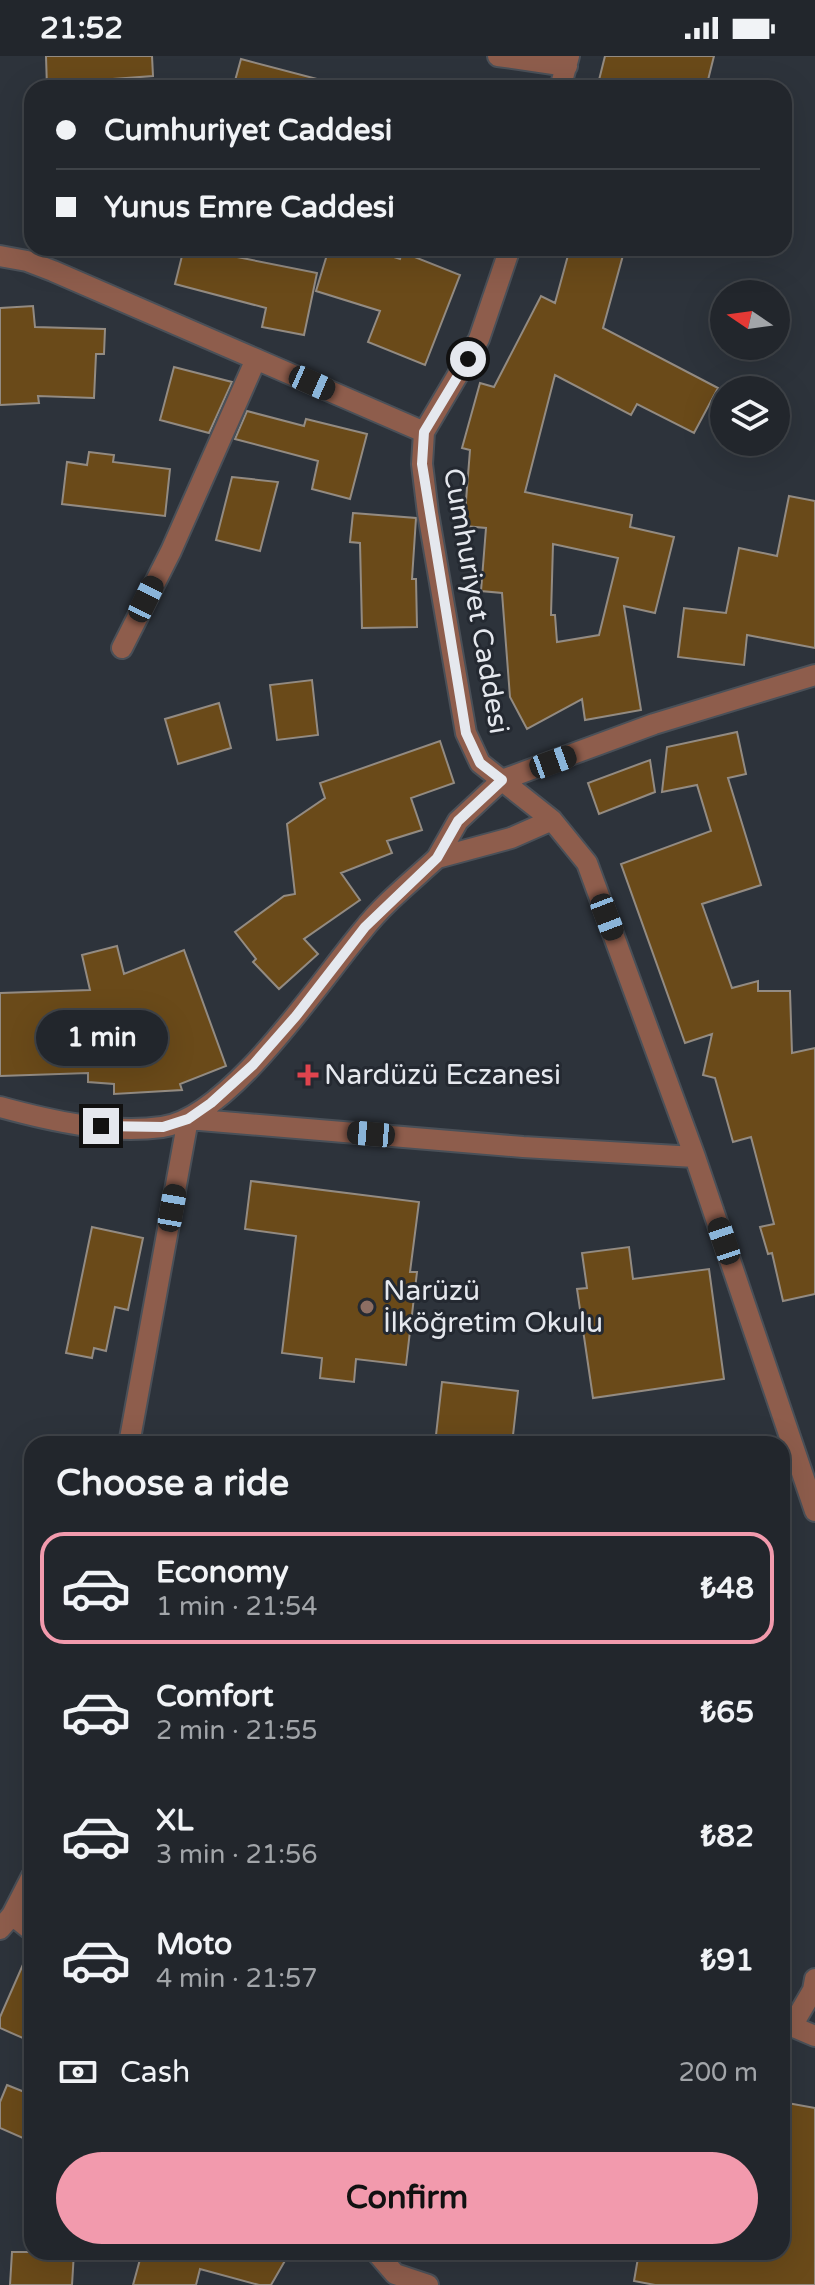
<!DOCTYPE html>
<meta charset="utf-8">
<style>
:root{--surface:#22262c;--page:#2a2e34;--text:#f1f3f6;--muted:#a2a5a9;--line:#3f4348;--accent:#f29aad}
body{margin:0;font-family:"Varela Round",sans-serif;background:var(--page);color:var(--text);height:100vh;display:flex;flex-direction:column;font-size:30px;white-space:nowrap}
*{box-sizing:border-box;margin:0}
p{font-size:26px;color:var(--muted)}
.icon{flex:none;width:44px;height:44px;fill:none;stroke:currentColor;stroke-width:2;stroke-linecap:round;stroke-linejoin:round}
.map{position:relative;flex:1;overflow:hidden}
.side{position:absolute;left:24px;top:1380px;width:766px;height:824px;display:flex;flex-direction:column;background:var(--surface);border-radius:24px;box-shadow:0 8px 32px #0002,0 0 0 2px var(--line)}
.side>*{flex:none}
.guide{position:absolute;left:24px;top:24px;width:768px;height:176px;border-radius:24px;box-shadow:0 8px 32px #0002,0 0 0 2px var(--line);display:grid;align-content:center;height:176px;padding:0 32px;background:var(--surface)}
.needle{width:52px;rotate:283deg}
.buttons{position:absolute;left:710px;top:224px;display:grid;gap:16px}
.buttons a{display:grid;place-items:center;width:80px;height:80px;border-radius:50%;background:var(--surface);box-shadow:0 8px 32px #0002,0 0 0 2px var(--line);font-size:40px}
.end{position:absolute;width:36px;height:36px;margin:-18px;border:10px solid #e5e8ee;background:#111;box-shadow:0 0 0 4px #111}
.from{border-radius:50%}
.bubble{position:absolute;height:56px;border-radius:28px;background:var(--surface);box-shadow:0 8px 32px #0002,0 0 0 2px var(--line);font-size:26px;font-weight:800;line-height:56px;text-align:center}
.car{position:absolute;width:24px;height:48px;margin:-24px -12px;border-radius:10px;box-shadow:0 0 6px 2px #0007;background:linear-gradient(#222 24%,#8ab4d8 0 40%,#222 0 76%,#8ab4d8 0 86%,#222 0)}
.guide b{display:flex;align-items:center;gap:28px;height:76px;font-size:30px}
.guide b+b{border-top:2px solid var(--line)}
.guide i{width:20px;height:20px;background:var(--text)}
ul{padding:0;list-style:none}
li{display:flex;align-items:center;gap:24px;height:112px;margin:0 16px 12px;padding:0 16px;border:4px solid transparent;border-radius:24px}
li div{flex:1}
li b{display:block;font-size:30px}
li em{font-style:normal;font-weight:800}
li.active{border-color:var(--accent)}
li>.icon{width:72px;height:72px;stroke-width:1.5}
h2{padding:0 32px;font-size:36px;line-height:96px}
.pay{display:flex;align-items:center;gap:20px;height:88px;padding:0 32px;font-size:30px}
.pay p{margin-inline-start:auto}
.cta{display:flex;gap:16px;margin-top:auto;padding:16px 32px}
.cta a{flex:1;height:92px;border-radius:48px;background:var(--accent);color:#111;font-size:32px;font-weight:800;line-height:92px;text-align:center}
.status{display:flex;justify-content:space-between;align-items:center;height:56px;padding:0 40px;background:var(--surface);direction:ltr}
.status svg{height:22px;fill:currentColor}
.map>svg:first-child{display:block}
</style>
<div class="status"><b>21:52</b><svg viewBox="0 0 49 12"><path d="M0 12V9h3v3zM5 12V6h3v6zM10 12V3h3v9zM15 12V0h3v12zM26 1h20v11H26zM47 4h2v5h-2z"/></svg></div>
<div class="map">
<svg width="815" height="2229" viewBox="0 0 815 2229">
<rect width="100%" height="100%" fill="#2d333b"/>
<path fill="#6a4a19" stroke="#938b82" stroke-width="2" fill-rule="evenodd" d="M46,0H152L153,20L100,24V32H47Z
M605,0H714L706,32H597Z
M241,3L317,23L316,32H233Z
M184,192H240L237,201L317,217L304,279L262,271L266,252L175,228Z
M329,192H366L400,203L402,196L460,219L425,309L368,286L380,255L316,235Z
M570,192H625L603,272L718,332L694,377L637,348L631,359L555,319L525,436L632,459L630,471L674,481L655,557L624,550L641,654L585,664L582,643L527,673L510,641L502,537L481,535L486,472L464,470L470,394L462,392L480,327L494,331L541,240L555,247ZM553,488L618,502L599,579L557,586L555,559H551Z
M33,250L35,271L105,273L104,298H96L94,342L38,340L39,347L0,349V252Z
M174,311L232,326L209,377L160,364Z
M247,355L304,370L306,363L367,378L350,443L312,433L318,405L235,383Z
M89,396L114,399L113,406L170,413L165,460L62,448L67,406L87,409Z
M232,421L278,426L260,495L216,484Z
M789,440L815,445V592L747,579L744,609L678,601L684,552L726,557L739,492L777,500Z
M353,457L416,462L412,523H416L417,571L362,572L360,487L350,486Z
M312,624L318,679L277,684L270,629Z
M219,647L231,692L178,708L165,663Z
M737,676L746,718L728,722L761,829L702,848L732,932L758,925V935H790L792,997L815,992V1238L783,1245L772,1197L768,1198L760,1171L774,1168L751,1081L733,1086L715,1022L703,1019L712,978L685,987L621,808L711,775L697,729L662,736L667,691Z
M440,685L454,727L411,742L422,774L387,785L392,797L341,817L360,844L304,883L318,898L279,933L253,906L256,903L235,876L284,840L295,838L287,768L325,742L320,727Z
M650,704L655,736L599,758L588,727Z
M117,890L124,918L184,894L226,1010L180,1028L182,1034L114,1038V1028L88,1026V1017L0,1020V937L90,934L82,899Z
M251,1125L419,1146L410,1216H417L406,1309L356,1303L354,1326L320,1322L322,1302L282,1297L296,1180L245,1173Z
M92,1171L143,1182L128,1254L115,1251L106,1295L94,1292L92,1302L66,1297Z
M629,1191L633,1223L709,1213L724,1323L593,1342L577,1233L587,1232L582,1197Z
M442,1326L518,1335L512,1388H435Z
M32,1888V1986L0,1972V1961Z
M7,2029L32,2039V2086L0,2072V2046Z
M782,2046L815,2052V2229H655L634,2225L639,2196H782Z
M12,2196H74L72,2229H10Z
M142,2196H290L271,2229H259L200,2213L196,2229H133Z"/>
<g fill="none" stroke-linecap="round" stroke-linejoin="round">
<g stroke="#4a5058" stroke-width="24">
<path id="minor" d="M498,0L567,10
M560,32L569,0
M510,192L479,283L424,376L422,408L428,457L466,677L480,707L552,764L587,807L695,1101L815,1455
M0,200L27,205L53,215L424,376
M122,592L171,495L256,303
M552,764L511,782L437,802L458,765L502,724L654,668L815,619
M0,1051C51,1065 109,1078 162,1071C230,1062 320,925 363,874C384,847 412,825 437,802
M129,1388L188,1063L523,1091L695,1101
M12,1859L32,1875
M0,1873L12,1859L32,1820
M782,1966L815,1980
M792,1970L813,1934L815,1923
M376,2196L395,2218L428,2229"/>
</g>
<use href="#minor" stroke="#8e5d4c" stroke-width="20"/>
</g>
<g fill="none" stroke-linecap="round" stroke-linejoin="round">
<path stroke="#e5e8ee" stroke-width="10" d="M101,1070L163,1071L188,1063L211,1047L253,1009L296,960L365,871L437,802L458,765L502,724L480,707L466,677L422,408L424,376L468,303"/>
</g>
<path fill="#e0444e" stroke="#242931" stroke-width="3" d="M304 1007h8v8h8v8h-8v8h-8v-8h-8v-8h8z"/>
<circle fill="#8d6e63" stroke="#242931" stroke-width="3" cx="367" cy="1251" r="8"/>
<g text-anchor="middle" dominant-baseline="central" stroke-width="6" stroke-linejoin="round" paint-order="stroke">
<g font-size="28" fill="#e5e8ee" stroke="#242931">
<text transform="translate(476 545) rotate(80)">Cumhuriyet Caddesi</text>
</g>
<g font-size="28" fill="#e5e8ee" stroke="#242931" text-anchor="start">
<text x="324" y="1019">Nardüzü Eczanesi</text>
<text x="383" y="1235">Narüzü<tspan x="383" dy="32">İlköğretim Okulu</tspan></text>
</g>
</g>
</svg>
<div class="buttons">
<a><svg class="needle" viewBox="-14 -14 28 28"><path d="M0-13l5 13h-10z" fill="#e53935"/><path d="M0 13l5-13h-10z" fill="#a2a5a9"/></svg></a>
<a><svg class="icon" aria-label="layers" viewBox="0 0 24 24"><path d="M12 4l9 5-9 5-9-5zM3 14l9 5 9-5"/></svg></a>
</div>
<i class="end from" style="left:468px;top:303px"></i>
<i class="end" style="left:101px;top:1070px"></i>
<div class="bubble" style="left:36px;top:954px;width:132px">1 min</div>
<i class="car" style="left:312px;top:327px;rotate:114deg"></i>
<i class="car" style="left:146px;top:543px;rotate:26deg"></i>
<i class="car" style="left:553px;top:706px;rotate:70deg"></i>
<i class="car" style="left:607px;top:861px;rotate:159deg"></i>
<i class="car" style="left:371px;top:1078px;rotate:275deg"></i>
<i class="car" style="left:172px;top:1152px;rotate:10deg"></i>
<i class="car" style="left:724px;top:1185px;rotate:341deg"></i>
<div class="guide">
<b><i class="from"></i>Cumhuriyet Caddesi</b>
<b><i></i>Yunus Emre Caddesi</b>
</div>
<section class="side">
<h2>Choose a ride</h2>
<ul>
<li class="active"><svg class="icon" aria-label="car" viewBox="0 0 24 24"><path d="M5 17H2v-5l4-1 3-4h7l3 4 3 1v5h-3M9 17h6M6 11h13"/><circle cx="7" cy="17" r="2"/><circle cx="17" cy="17" r="2"/></svg><div><b>Economy</b><p>1 min · 21:54</p></div><em>₺48</em></li>
<li><svg class="icon" aria-label="car" viewBox="0 0 24 24"><path d="M5 17H2v-5l4-1 3-4h7l3 4 3 1v5h-3M9 17h6M6 11h13"/><circle cx="7" cy="17" r="2"/><circle cx="17" cy="17" r="2"/></svg><div><b>Comfort</b><p>2 min · 21:55</p></div><em>₺65</em></li>
<li><svg class="icon" aria-label="car" viewBox="0 0 24 24"><path d="M5 17H2v-5l4-1 3-4h7l3 4 3 1v5h-3M9 17h6M6 11h13"/><circle cx="7" cy="17" r="2"/><circle cx="17" cy="17" r="2"/></svg><div><b>XL</b><p>3 min · 21:56</p></div><em>₺82</em></li>
<li><svg class="icon" aria-label="car" viewBox="0 0 24 24"><path d="M5 17H2v-5l4-1 3-4h7l3 4 3 1v5h-3M9 17h6M6 11h13"/><circle cx="7" cy="17" r="2"/><circle cx="17" cy="17" r="2"/></svg><div><b>Moto</b><p>4 min · 21:57</p></div><em>₺91</em></li>
</ul>
<div class="pay"><svg class="icon" aria-label="cash" viewBox="0 0 24 24"><path d="M3 7h18v10H3z"/><circle cx="12" cy="12" r="2"/></svg>Cash<p>200 m</p></div>
<div class="cta"><a>Confirm</a></div>
</section>
</div>
